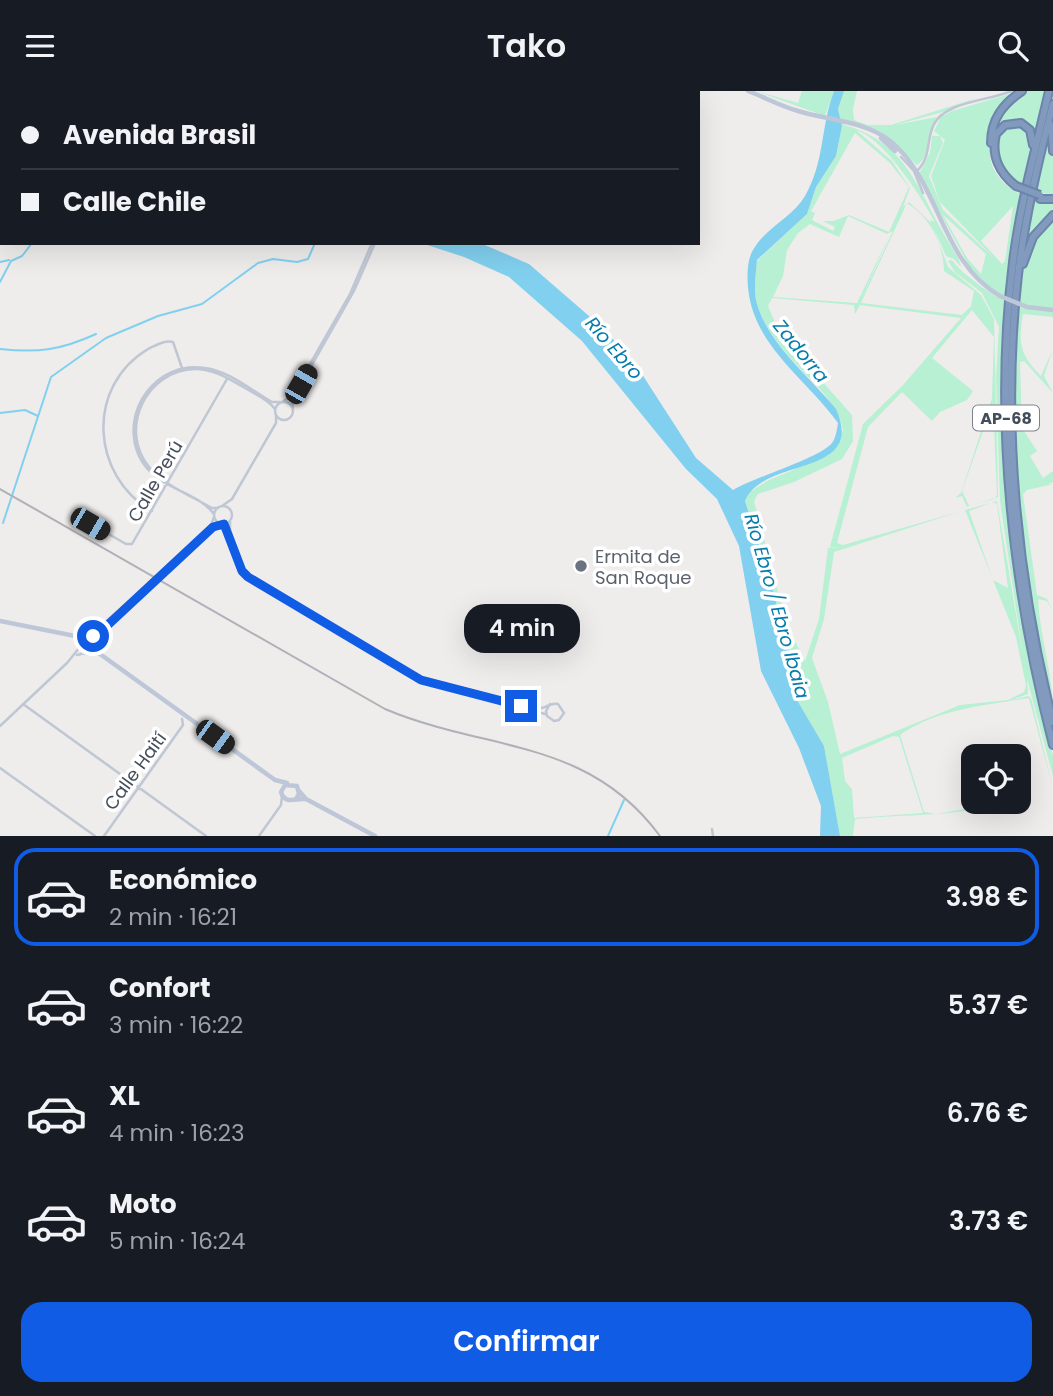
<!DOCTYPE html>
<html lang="es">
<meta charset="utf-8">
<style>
:root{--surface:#171b24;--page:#242831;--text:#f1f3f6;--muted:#9ea1a6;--line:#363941;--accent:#105ce5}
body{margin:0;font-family:Poppins,sans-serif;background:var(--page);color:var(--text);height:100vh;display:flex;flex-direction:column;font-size:26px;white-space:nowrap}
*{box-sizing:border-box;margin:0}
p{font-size:23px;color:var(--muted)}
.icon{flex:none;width:38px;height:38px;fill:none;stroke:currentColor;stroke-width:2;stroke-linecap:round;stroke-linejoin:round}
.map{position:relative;height:745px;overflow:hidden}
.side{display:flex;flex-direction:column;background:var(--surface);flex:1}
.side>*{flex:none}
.guide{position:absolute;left:0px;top:0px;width:700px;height:154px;box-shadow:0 7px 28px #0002;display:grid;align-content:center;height:154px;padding:0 21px;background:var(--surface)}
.buttons{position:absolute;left:961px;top:653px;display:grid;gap:14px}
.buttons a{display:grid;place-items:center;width:70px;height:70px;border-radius:14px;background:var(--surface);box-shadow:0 7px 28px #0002;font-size:35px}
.end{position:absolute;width:32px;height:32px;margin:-16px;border:9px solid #105ce5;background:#fff;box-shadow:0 0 0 4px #fff}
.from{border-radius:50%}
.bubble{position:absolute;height:49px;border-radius:21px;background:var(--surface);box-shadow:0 7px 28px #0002;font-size:23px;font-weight:600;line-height:49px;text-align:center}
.car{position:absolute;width:21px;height:42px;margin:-21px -10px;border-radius:9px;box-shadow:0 0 5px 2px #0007;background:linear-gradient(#222 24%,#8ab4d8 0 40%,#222 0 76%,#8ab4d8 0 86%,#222 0)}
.guide b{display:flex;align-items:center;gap:24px;height:66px;font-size:26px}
.guide b+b{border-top:2px solid var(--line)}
.guide i{width:18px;height:18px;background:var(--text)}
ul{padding:12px 0 0;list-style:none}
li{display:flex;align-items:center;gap:21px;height:98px;margin:0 14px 10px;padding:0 7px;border:4px solid transparent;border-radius:21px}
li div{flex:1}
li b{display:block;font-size:26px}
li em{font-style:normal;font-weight:600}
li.current{border-color:var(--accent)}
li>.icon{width:63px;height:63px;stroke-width:1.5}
.action{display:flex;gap:14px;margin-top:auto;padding:14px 21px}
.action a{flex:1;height:80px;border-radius:21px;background:var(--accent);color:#fff;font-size:28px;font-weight:600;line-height:80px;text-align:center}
header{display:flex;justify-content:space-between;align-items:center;height:91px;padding:0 21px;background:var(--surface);font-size:32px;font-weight:600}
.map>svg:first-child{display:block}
</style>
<header><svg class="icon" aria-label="menu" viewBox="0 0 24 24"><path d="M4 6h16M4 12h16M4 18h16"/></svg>Tako<svg class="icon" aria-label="search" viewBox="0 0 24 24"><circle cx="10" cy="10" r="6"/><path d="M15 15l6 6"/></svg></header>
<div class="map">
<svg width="1053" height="745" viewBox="0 0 1053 745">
<rect width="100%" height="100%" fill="#efecec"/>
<path fill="#b7f0d2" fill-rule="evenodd" d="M756,0L798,12L802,0H834L825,25Z
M844,0H857L853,18L854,29L868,34H891L977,7L943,21L895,34L937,26C927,40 932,65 917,74L881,41L845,30L844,34C902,50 915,90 941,138C947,150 959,165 961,176L954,168L946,165L930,129L935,131C922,107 885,48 856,39L892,70L910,97L903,116L909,111L932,133L948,176L981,204L994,228L998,406L957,419L967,416L962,405L955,407L961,402L992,307L994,246L972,219L932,267L973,300L967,309L940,321L932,330L902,301L868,336L837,452L843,454L997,410L1024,571L1000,410L996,286L999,236L982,202L955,181L948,170L952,169C960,181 985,199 999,207L969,175L919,83L930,62L932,45H940L943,52L929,85L943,119L995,168L940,111L931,85L945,49L934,40L941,26L952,20L1020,0C1008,8 1004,17 998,30C983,62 988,85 1020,103L1009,176L1003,279L1042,618L1053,665V685L1027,588L1028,603L1006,611L1028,605L1031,607L1053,697L1029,607C987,614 936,618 900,644L924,721L936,723L1006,711C958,726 906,723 855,728L853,745H840L824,655L797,609L791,566L771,493L745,410L748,402L767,390L829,364L843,339C840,321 830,310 819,297C796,273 767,246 757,213C753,200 756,183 757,170L807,123L816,96L836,65L842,35L838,18ZM855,42L890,72L909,96L889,141L849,124L834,130H823L835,136L833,140L812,129L815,122L811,120ZM907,112C931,127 943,152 944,180L974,200L971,215L962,224L861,212ZM1013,115L1005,170L1002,173L981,150ZM943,124L986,163L981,183L967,167ZM848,125L887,143L893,140L859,213L889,145L857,212L773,206L783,185L787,159L798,142L810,133L839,146ZM772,207L854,214L855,223L860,214L961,227L903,294L863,333L830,456H840L828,457L819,528L805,570L791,542L779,505L754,410L758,403L794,391L842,368L853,350L852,324L796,261L777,236L768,215ZM993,312L997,404L994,408L969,415L962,400ZM993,411L997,413L1008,497L993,489L969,420ZM965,419L1016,546L1026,594L1024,601L1008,609L960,614L840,663L828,611L812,567L824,528L834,461ZM893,645L899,646L923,722L854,727L852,698L845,690L842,667Z
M1025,0H1047L1035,46L1032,40L1016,30L1008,31L996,41L993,35L1000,22Z
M1018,33L1028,39L1031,53L1022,97C1003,83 978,37 1018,33Z
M1048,42L1053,63V103L1041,102L1039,109H1053V123L1046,128L1023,169Z
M1053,127V217H1026L1053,221V226L1023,223C1018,253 1020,264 1041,285L1053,258L1044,285L1053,302L1024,270L1020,271L1022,337L1037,360L1030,365L1043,387L1053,380V391L1048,393H1053L1027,399L1023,403L1037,504L1047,508L1053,521L1047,510L1038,508C1040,547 1053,583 1053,622C1025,491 1004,353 1018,219C1021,195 1022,167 1035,146C1039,139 1047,133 1053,127Z"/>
<path fill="#82d0ef" d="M834,0H844L838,18L842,35L836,65L816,96L807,123L757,169C756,183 753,200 757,213C769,254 810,286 836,318C867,387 763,365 745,410L771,493L791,566L797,609L824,655L840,745H820L821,715L799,657L761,580L739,455L717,408L686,378L582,250L509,186L464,166L421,152H480L529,173L604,238L638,277L696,367L733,399C755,386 820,367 832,352C836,347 837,338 838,332C806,287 753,255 748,196C747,185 747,169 753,159C765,137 793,126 805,105C825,70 820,38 834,0Z"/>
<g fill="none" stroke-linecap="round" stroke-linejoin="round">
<path stroke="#82d0ef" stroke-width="2" d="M0,171L9,169
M0,191L11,170L22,165L32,152
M0,258C39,262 61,259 96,243
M0,322L25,319L38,325
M3,432L51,286L106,247L158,225L202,213L258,172L273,168L297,171L308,168L315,152
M608,745L624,709"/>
<g stroke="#6c85aa" stroke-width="10">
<path id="motorway" d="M1049,0C1036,57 1020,113 1013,171C993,331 1013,499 1053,654
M1053,13C1038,70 1025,126 1018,184C1001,332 1017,488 1053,631
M1051,34L1053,60
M991,52C991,28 1003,13 1022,0
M1016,95C999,82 991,64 996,43L1005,34L1021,32L1030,39L1033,54
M1040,108H1053
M1023,173L1033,146L1053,124"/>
</g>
<path stroke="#bec7d3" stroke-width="2.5" d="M474,2L477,0
M478,2L481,0
M901,66L914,80L923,102
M917,80C931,66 926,52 933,35C944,10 989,10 1011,0
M283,310L291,306L350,203L372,152
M275 320a9 9 0 1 1 18 0a9 9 0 1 1-18 0Z
M293,317L292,309L354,200L375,152
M214 424a9 9 0 1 1 18 0a9 9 0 1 1-18 0Z
M222,415L232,408L276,332V324
M218,417H212C191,405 164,394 149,376C118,338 146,279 195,278C214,278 229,288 245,297C255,303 269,309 275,318
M152,420C91,385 85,296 148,258C156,254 165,249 173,251L182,277
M214,423C195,398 155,399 139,365C119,320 157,269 205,277C229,280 251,299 272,311H280
M77,425L126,453H132L227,288
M230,430V440L244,478L250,484L423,587L542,617C548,616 551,611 558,613L564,622L559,629L554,630L547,625L546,620L550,613
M224,433L245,484L414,585L545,623
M162,481L211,434L214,426
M164,482L213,436L221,433
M88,546L150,492
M95,551L97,544L152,494
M77,564L85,562
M23,613L206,745
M0,635L67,572L80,556
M0,677L95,745
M712,738L713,745
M104,745L183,634L182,628
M259,745L281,714L282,705"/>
<path stroke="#bdc7d7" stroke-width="4.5" d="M748,0C764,6 780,15 798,20C827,29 864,30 889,49C940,89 940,171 1000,205
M881,47L895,60
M1027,216L1053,219
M0,530L85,547
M80 554a8 8 0 1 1 16 0a8 8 0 1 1-16 0Z
M92,561L100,563L275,689L287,692
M299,700L306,708L375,745
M296,708L299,703L297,695L285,694L281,701C285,714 295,707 305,708"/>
<use href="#motorway" stroke="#819abe" stroke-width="6"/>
<path stroke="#aeb1b7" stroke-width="2" d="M0,398L385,618C487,661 587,646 660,745"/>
<g stroke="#6c85aa" stroke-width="10" stroke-linecap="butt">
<path id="motorway-bridge" d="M1016,95L1040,104"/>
</g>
<path stroke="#bec7d3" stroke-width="2.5" d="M150,492L162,481
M152,494L164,482"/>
<path stroke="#bdc7d7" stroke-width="4.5" d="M1000,205L1027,216"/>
<use href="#motorway-bridge" stroke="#819abe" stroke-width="6"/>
</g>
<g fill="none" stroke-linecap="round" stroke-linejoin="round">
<path stroke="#105ce5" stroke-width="9" d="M93,545L88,547L95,551L97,544L213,436L224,433L242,480L248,486L421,589L521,615"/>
</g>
<circle fill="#6b7280" stroke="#fff" stroke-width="2.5" cx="581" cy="475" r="7"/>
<g text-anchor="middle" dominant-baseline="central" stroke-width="7" stroke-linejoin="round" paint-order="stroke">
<rect fill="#fff" stroke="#7c838c" stroke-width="2" x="973" y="314.5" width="66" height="25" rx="5"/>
<g font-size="16" font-weight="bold" fill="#444e5a">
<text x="1006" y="327">AP-68</text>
</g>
<g font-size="18" fill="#444e5a" stroke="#fff">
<text transform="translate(155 390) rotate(-60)">Calle Perú</text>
<text transform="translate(135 680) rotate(-54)">Calle Haití</text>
</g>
<g font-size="18" fill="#5b616d" stroke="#fff" text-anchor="start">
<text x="595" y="465">Ermita de<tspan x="595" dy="21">San Roque</tspan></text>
</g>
<g font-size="19" font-style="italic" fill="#057cac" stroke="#fff">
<text transform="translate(614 257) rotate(49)">Río Ebro</text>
<text transform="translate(801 260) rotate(51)">Zadorra</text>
<text transform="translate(777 515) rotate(74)">Río Ebro / Ebro Ibaia</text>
</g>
</g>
</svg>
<div class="buttons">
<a><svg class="icon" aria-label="locate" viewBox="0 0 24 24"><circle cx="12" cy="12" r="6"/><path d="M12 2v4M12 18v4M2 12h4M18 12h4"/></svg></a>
</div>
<i class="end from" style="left:93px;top:545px"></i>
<i class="end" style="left:521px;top:615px"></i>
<div class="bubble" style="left:464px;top:513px;width:116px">4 min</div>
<i class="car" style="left:301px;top:293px;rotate:30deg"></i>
<i class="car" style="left:90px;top:433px;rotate:120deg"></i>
<i class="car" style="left:215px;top:646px;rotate:126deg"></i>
<div class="guide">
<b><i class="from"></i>Avenida Brasil</b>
<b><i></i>Calle Chile</b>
</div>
</div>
<section class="side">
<ul>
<li class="current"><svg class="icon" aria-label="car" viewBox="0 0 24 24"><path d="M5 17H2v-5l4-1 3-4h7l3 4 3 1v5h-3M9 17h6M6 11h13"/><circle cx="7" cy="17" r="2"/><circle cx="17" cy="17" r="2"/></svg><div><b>Económico</b><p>2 min · 16:21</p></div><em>3.98 €</em></li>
<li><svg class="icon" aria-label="car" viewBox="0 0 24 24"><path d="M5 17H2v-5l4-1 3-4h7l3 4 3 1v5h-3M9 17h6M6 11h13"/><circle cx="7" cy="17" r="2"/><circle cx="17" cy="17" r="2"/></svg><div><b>Confort</b><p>3 min · 16:22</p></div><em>5.37 €</em></li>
<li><svg class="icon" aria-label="car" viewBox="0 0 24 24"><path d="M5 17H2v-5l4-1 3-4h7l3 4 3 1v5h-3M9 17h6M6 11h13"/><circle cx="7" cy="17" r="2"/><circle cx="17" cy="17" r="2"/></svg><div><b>XL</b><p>4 min · 16:23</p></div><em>6.76 €</em></li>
<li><svg class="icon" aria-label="car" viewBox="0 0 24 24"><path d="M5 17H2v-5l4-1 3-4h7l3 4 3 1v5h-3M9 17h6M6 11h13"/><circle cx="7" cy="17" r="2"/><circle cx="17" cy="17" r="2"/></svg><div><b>Moto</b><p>5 min · 16:24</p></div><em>3.73 €</em></li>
</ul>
<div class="action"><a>Confirmar</a></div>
</section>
